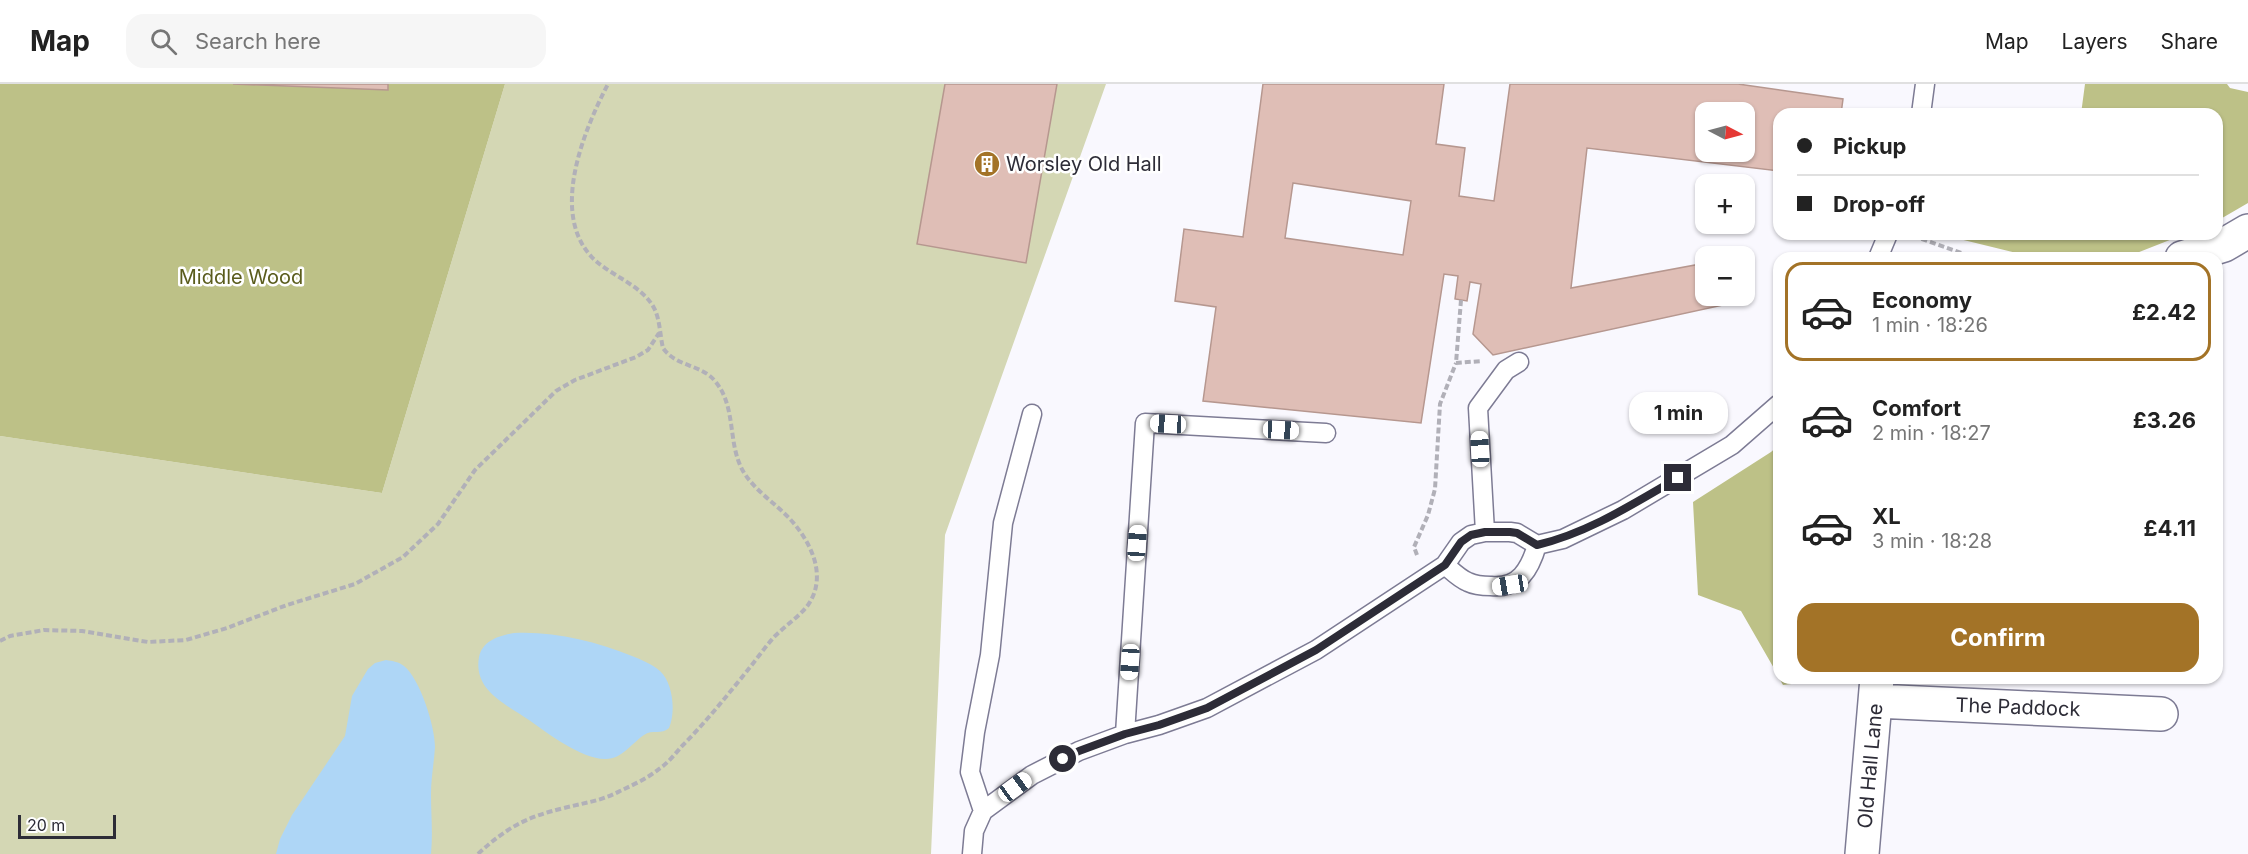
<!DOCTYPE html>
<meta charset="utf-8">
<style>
:root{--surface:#fff;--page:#f6f6f6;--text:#222;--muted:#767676;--line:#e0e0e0;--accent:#a37327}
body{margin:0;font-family:Inter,sans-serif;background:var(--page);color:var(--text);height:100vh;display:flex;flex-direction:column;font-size:22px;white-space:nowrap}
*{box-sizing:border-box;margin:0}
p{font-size:20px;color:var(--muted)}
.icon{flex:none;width:33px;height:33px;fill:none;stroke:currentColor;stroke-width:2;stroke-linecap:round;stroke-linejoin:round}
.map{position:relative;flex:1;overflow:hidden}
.panel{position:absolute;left:1773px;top:168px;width:450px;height:432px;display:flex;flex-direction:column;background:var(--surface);border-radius:18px;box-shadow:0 2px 4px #0004}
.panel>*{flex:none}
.banner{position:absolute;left:1773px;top:24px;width:450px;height:132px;border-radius:18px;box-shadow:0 2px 4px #0004;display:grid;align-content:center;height:132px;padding:0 24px;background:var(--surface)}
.needle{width:39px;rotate:96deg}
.controls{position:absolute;left:1695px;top:18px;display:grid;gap:12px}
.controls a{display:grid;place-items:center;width:60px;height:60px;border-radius:12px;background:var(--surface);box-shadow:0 2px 4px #0004;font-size:30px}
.scale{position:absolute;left:18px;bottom:15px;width:98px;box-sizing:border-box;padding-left:6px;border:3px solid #2d2c37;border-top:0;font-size:16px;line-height:21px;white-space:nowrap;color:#2d2c37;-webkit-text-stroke:4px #fff;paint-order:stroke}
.end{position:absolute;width:27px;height:27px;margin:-14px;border:8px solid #2d2c37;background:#fff;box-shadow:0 0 0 3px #fff}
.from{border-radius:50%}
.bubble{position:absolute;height:42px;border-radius:18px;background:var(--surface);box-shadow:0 2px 4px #0004;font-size:20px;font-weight:700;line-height:42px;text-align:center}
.car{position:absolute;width:18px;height:36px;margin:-18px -9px;border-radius:8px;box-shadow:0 0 4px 2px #0007;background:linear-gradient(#fff 24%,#345 0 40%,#fff 0 76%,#345 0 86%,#fff 0)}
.banner b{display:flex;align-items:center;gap:21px;height:57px;font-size:22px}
.banner b+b{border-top:2px solid var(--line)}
.banner i{width:15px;height:15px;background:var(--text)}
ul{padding:10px 0 0;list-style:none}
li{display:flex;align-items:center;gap:18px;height:99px;margin:0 12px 9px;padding:0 12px;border:3px solid transparent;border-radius:18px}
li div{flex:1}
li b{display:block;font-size:22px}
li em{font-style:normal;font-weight:700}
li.active{border-color:var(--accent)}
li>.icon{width:54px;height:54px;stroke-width:1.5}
.cta{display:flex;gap:12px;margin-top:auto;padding:12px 24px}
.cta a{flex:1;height:69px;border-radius:18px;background:var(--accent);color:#fff;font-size:24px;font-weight:700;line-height:69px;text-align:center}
header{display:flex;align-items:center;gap:36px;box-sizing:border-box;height:84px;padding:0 30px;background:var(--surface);border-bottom:2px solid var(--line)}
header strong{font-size:28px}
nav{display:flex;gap:33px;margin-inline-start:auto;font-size:21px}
.search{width:420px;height:54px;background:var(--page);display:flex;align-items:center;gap:15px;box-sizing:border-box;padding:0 21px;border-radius:18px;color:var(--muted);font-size:22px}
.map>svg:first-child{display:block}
</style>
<header>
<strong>Map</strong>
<div class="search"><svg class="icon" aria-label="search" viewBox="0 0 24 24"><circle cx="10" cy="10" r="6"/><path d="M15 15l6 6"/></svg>Search here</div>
<nav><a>Map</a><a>Layers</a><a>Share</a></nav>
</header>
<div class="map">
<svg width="2248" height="770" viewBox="0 0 2248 770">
<rect width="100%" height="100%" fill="#f9f8fe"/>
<path fill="#d4d7b4" d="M505,0H1106L945,451L931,770H0V352L382,409Z"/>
<path fill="#bdc187" d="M0,0H505L382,409L0,352Z
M2085,0H2227L2230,4L2248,8V119L2217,137V30H2081Z
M1939,150H2185L2124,174H2037Z
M1779,361V593L1741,527L1698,511L1693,418L1771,368Z
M1779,594H1843L1783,601Z"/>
<path fill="#aed6f6" d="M514,549C554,547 594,557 632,572C642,576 652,580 660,587C673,599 676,628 669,644C662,651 652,645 644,651C632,659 622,675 606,675C583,676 547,649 529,636C506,620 473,607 479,573C483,556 499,552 514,549Z
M386,576C393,577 399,578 404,582C420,595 435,642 435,663C434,679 431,694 431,710C431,730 433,749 431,770H276L280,755L292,731L345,652L352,612L368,585L375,579Z"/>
<path fill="#dfbeb6" stroke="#b6978f" stroke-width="1.5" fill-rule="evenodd" d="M233,0H388V6Z
M945,0H1057L1026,179L917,160Z
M1263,0H1444L1436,60L1465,64L1459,112L1494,117L1510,0H1738L1843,15L1841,30H1779V87L1587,64L1571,204L1706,179V212H1736L1737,218L1493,271L1473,250L1481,200L1470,198L1467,217L1455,215L1458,192L1444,190L1421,339L1203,317L1216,223L1175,217L1184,145L1243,153ZM1706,28H1744V68H1706ZM1293,99L1411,117L1403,171L1285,154Z"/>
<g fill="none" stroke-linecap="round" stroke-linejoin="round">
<g stroke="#7d7b94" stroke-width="21">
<path id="lane" d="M1921,30L1925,0
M1878,174L1888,150
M1485,448L1478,324L1506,286L1519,278
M1445,481C1452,487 1460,495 1468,498C1474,501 1483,502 1491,502C1519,505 1530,485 1537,461
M1125,650L1145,339L1326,349
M983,727L970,688L975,648L990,571L1003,439L1032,330
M972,770L974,747L983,727L1032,691L1079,667L1125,650L1159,641L1207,624L1316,566L1445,481L1461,458L1471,451L1485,448H1510L1517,449L1537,461L1563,455L1623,426L1732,361L1779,320"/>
</g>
<g stroke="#7d7b94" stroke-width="36">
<path id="street" d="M2182,174L2224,161L2248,147
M1875,617L2161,630
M1862,770L1877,594"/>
</g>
<path stroke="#b1b0b8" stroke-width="4" stroke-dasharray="6 3" stroke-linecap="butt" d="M1913,152L1967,171L1987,174
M1461,216L1456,279L1482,277
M1417,471L1414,463L1428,431L1435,405L1440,320L1456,279
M0,557L10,552L44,546L82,547L148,558L186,556L227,544L287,521L355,500L403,473L438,440L475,386L556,307L575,296L636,273L648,266L659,249
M478,770C506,744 526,733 564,724C583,719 602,717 620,707C633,701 648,694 659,685C668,679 675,670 682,662C705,639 726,613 747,587C756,576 765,563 775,552C786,541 799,533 808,521C828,492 811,458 790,435C775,419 754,406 743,387C727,359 737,323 715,297C701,280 676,283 663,264C660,252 660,235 654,224C643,203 615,193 597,178C547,135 583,48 608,0"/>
<use href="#lane" stroke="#fff" stroke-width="18"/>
<use href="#street" stroke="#fff" stroke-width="33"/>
</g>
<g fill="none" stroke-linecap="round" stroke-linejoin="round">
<path stroke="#2d2c37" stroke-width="8" d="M1063,675L1079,667L1125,650L1159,641L1207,624L1316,566L1445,481L1461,458L1471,451L1485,448H1510L1517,449L1537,461C1588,449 1633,420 1678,394"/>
</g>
<defs>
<g id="building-disc" transform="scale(1.35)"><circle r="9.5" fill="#a37327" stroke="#fff"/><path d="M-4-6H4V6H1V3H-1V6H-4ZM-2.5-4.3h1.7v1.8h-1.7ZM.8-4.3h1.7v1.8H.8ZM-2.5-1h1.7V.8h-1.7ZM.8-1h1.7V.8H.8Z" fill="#fff"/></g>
</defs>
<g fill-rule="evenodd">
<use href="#building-disc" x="987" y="80"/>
</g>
<g text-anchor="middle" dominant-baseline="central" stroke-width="5" stroke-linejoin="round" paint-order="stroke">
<g font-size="20" fill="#2d2c37" stroke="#fff" text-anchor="start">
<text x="1006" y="80">Worsley Old Hall</text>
</g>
<g font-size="20" fill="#5a5c1c" stroke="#fff">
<text x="241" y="193">Middle Wood</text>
</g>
<g font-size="20" fill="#2d2c37" stroke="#fff">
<text transform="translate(2018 623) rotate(2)">The Paddock</text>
<text transform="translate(1870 682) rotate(-85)">Old Hall Lane</text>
</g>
</g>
</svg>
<div class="controls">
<a><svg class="needle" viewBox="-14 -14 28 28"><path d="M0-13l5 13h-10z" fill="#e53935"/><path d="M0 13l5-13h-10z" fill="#767676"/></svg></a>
<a>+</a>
<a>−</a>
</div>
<div class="scale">20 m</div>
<i class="end from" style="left:1063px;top:675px"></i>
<i class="end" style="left:1678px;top:394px"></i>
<div class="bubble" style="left:1629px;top:308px;width:99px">1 min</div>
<i class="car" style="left:1168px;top:340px;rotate:273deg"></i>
<i class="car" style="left:1281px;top:346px;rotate:93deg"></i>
<i class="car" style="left:1480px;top:365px;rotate:357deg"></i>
<i class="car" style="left:1137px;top:459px;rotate:4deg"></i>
<i class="car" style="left:1510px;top:501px;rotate:261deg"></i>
<i class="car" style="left:1130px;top:578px;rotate:184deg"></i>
<i class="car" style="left:1015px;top:703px;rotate:54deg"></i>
<div class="banner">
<b><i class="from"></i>Pickup</b>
<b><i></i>Drop-off</b>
</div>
<section class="panel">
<ul>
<li class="active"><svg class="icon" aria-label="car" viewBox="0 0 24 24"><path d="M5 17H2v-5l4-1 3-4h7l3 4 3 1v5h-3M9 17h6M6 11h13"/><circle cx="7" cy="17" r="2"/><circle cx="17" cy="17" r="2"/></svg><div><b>Economy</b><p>1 min · 18:26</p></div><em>£2.42</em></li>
<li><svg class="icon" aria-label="car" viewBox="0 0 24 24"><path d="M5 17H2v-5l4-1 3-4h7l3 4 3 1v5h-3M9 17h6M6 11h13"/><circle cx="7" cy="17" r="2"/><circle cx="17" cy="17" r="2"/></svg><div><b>Comfort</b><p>2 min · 18:27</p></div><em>£3.26</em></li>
<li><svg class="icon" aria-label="car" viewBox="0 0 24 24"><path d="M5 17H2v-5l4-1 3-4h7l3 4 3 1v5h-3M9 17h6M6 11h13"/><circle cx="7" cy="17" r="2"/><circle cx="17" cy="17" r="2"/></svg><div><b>XL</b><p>3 min · 18:28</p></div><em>£4.11</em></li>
</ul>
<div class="cta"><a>Confirm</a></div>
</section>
</div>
